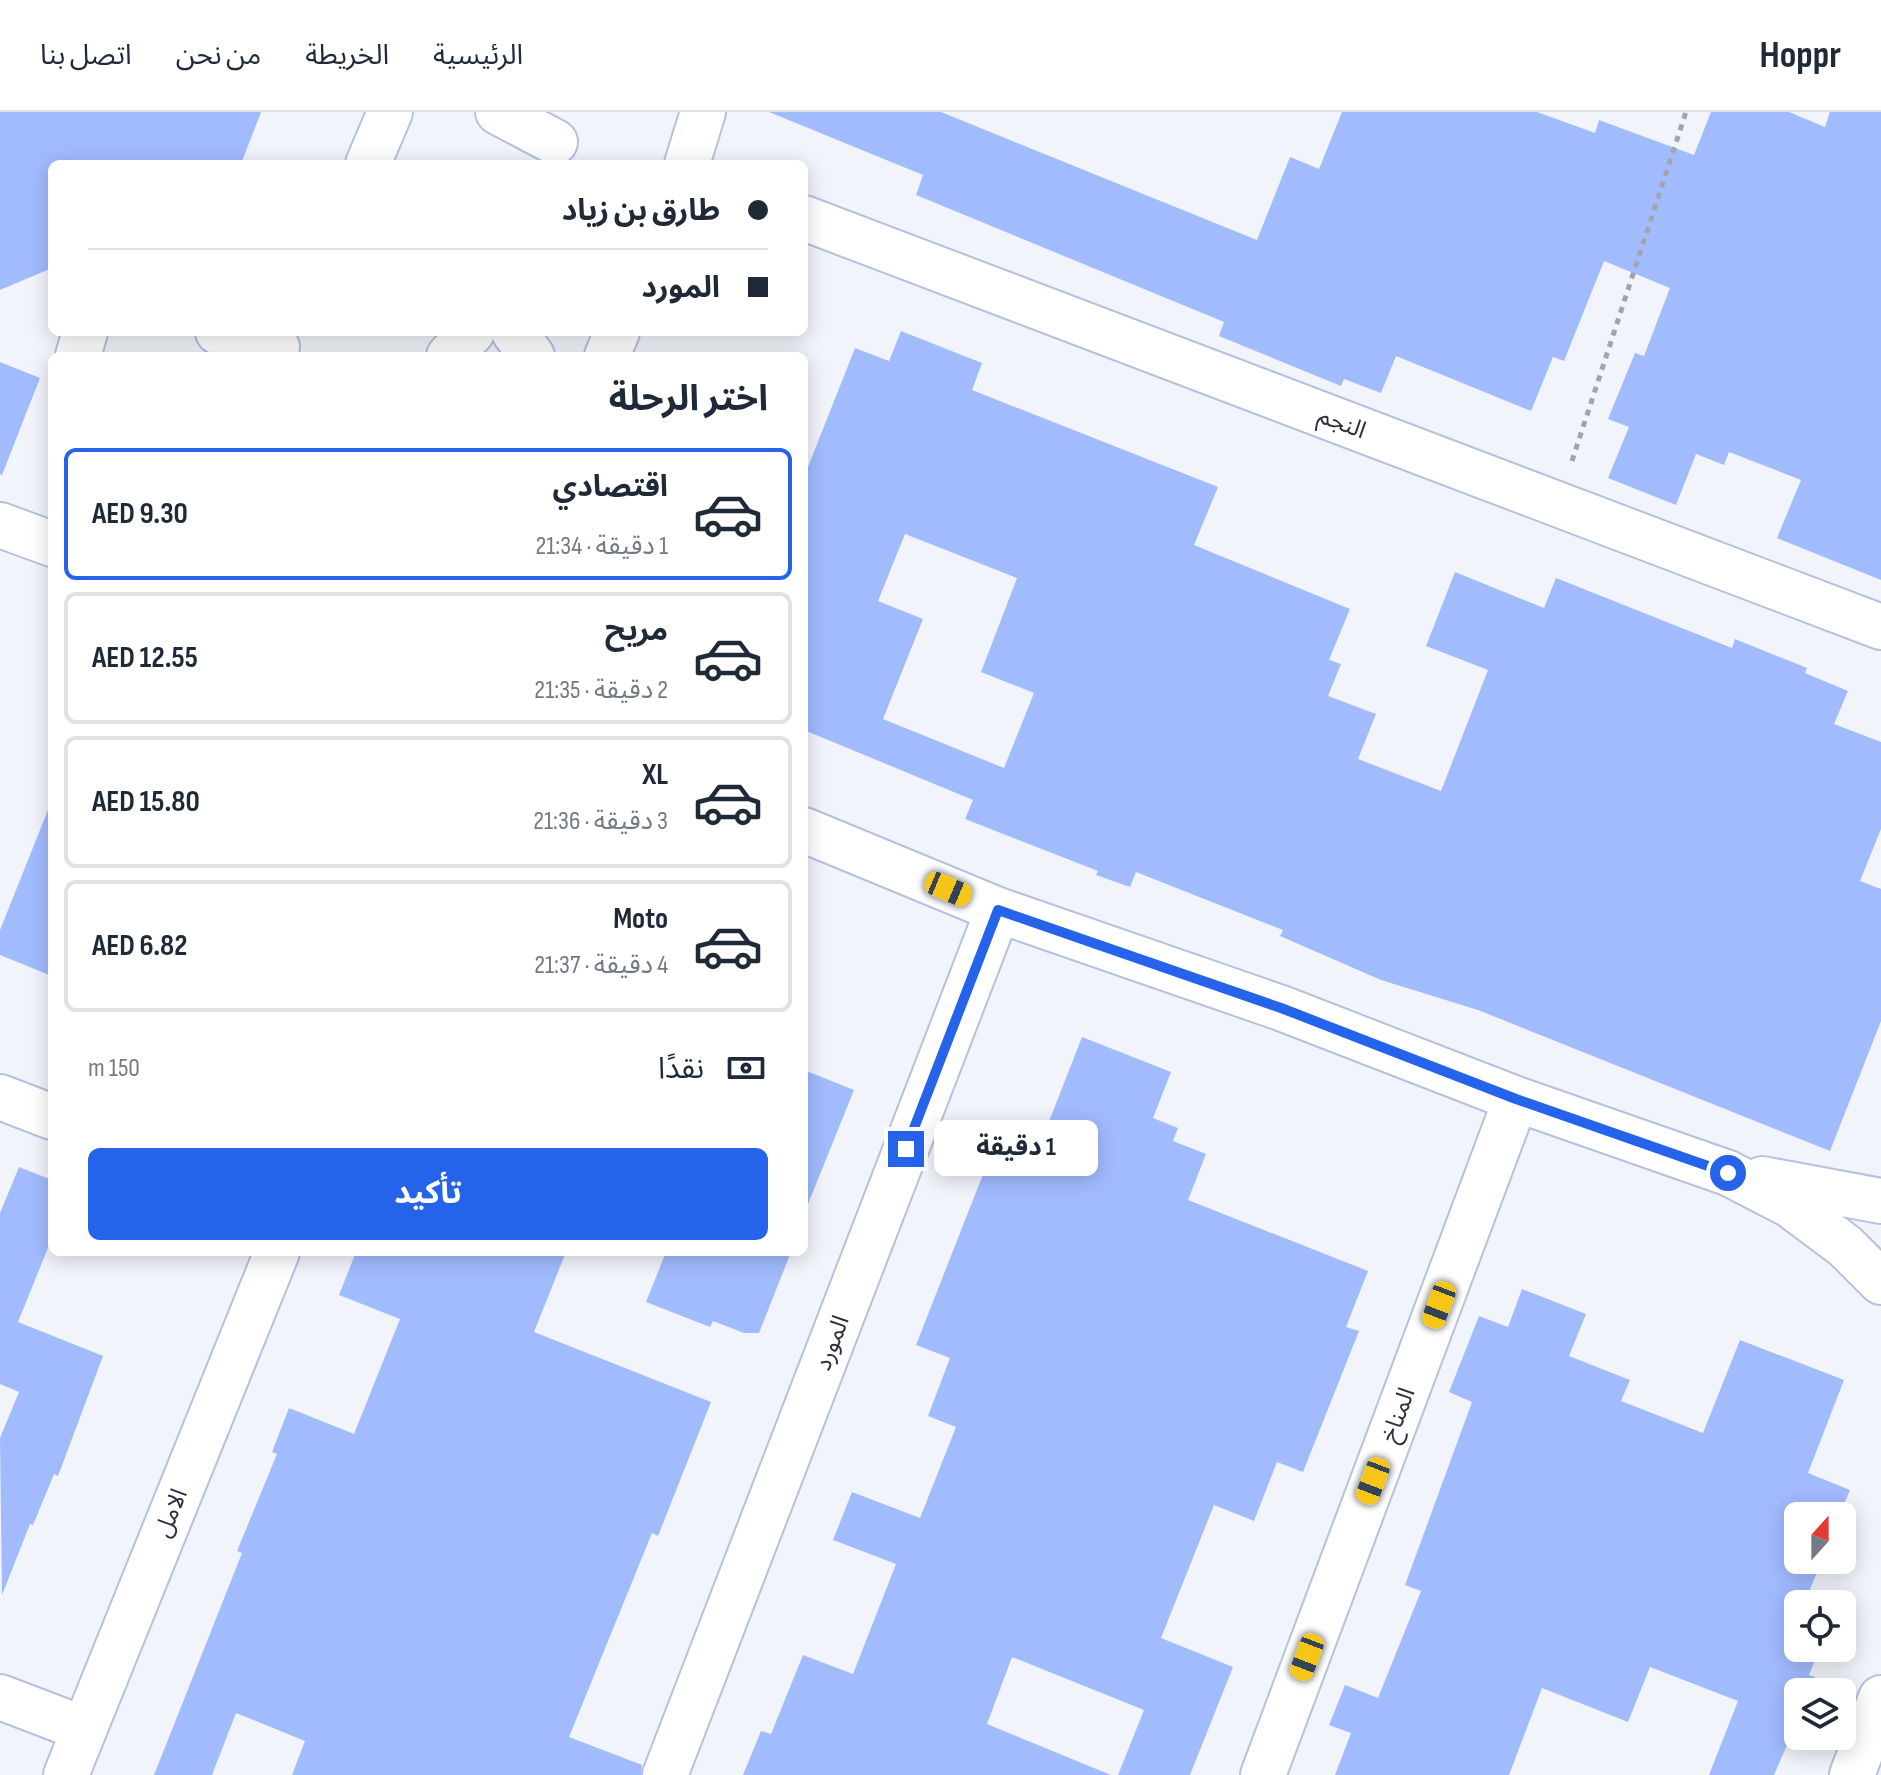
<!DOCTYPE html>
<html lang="ar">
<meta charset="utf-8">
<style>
:root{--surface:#fff;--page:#f2f2f3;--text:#1f2937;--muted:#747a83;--line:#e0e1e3;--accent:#2563eb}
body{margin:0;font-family:"Sofia Sans Condensed","Noto Sans Arabic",sans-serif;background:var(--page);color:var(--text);direction:rtl;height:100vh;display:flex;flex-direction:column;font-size:30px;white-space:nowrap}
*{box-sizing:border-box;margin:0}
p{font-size:26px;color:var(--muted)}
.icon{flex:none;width:44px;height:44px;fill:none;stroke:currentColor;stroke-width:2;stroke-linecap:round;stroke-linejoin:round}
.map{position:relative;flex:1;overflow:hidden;direction:ltr}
.panel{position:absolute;left:48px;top:240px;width:760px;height:904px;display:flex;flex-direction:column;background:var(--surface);border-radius:12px;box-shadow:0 4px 20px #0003;direction:rtl}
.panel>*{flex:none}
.banner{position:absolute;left:48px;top:48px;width:760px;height:176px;border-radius:12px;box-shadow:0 4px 20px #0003;direction:rtl;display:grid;align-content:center;height:176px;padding:0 40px;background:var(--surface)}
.needle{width:52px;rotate:21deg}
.buttons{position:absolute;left:1784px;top:1390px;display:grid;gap:16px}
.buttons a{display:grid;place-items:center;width:72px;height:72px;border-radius:12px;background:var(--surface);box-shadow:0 4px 20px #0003;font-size:40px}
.end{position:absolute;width:36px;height:36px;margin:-18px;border:10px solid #2563eb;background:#fff;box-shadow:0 0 0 4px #fff}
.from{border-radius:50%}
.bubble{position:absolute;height:56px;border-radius:12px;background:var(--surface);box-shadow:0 4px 20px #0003;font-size:26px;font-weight:700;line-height:56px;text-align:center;direction:rtl}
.car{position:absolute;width:24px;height:48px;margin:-24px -12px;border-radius:10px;box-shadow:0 0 6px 2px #0007;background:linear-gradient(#f5c518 24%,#345 0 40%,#f5c518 0 76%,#345 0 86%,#f5c518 0)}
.banner b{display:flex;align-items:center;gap:28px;height:76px;font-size:30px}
.banner b+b{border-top:2px solid var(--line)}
.banner i{width:20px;height:20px;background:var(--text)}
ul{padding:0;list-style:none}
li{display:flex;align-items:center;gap:24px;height:132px;margin:0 16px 12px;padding:0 24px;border:4px solid var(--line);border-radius:12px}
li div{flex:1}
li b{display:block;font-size:30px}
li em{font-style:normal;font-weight:700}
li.current{border-color:var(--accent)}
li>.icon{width:72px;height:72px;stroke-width:1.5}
h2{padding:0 40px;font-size:36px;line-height:96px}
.pay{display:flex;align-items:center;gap:20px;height:88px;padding:0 40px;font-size:30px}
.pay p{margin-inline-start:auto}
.primary-button{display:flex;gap:16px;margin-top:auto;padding:16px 40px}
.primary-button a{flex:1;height:92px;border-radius:12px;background:var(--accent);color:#fff;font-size:32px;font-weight:700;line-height:92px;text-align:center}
header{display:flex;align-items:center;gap:48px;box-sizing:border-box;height:112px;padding:0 40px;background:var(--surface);border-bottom:2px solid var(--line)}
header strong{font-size:38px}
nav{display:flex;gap:44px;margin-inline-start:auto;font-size:28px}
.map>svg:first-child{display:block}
</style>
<header>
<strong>Hoppr</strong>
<nav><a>الرئيسية</a><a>الخريطة</a><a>من نحن</a><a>اتصل بنا</a></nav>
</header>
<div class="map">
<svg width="1881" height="1663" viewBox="0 0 1881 1663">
<rect width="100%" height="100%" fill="#f1f4fa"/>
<path fill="#a2bbff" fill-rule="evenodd" d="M0,0H261L241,52H52V156L0,178Z
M769,0H941L1257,128L1290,45L1319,57L1342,0H1537L1595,21L1599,8L1694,43L1711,0H1789L1825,15L1830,0H1881V468L1777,426L1801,368L1729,340L1724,353L1696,342L1676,393L1608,366L1629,315L1608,307L1635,241L1644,244L1670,176L1604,149L1564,249L1553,245L1531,299L1396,244L1381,281L1344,267L1341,274L1219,224L1224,210L916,83L923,63Z
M901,219L982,251L972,278L1218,375L1194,433L1350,497L1329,548L1341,552L1328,584L1376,602L1358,647L1441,679L1488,558L1426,534L1455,460L1544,496L1556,466L1732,536L1735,527L1807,556L1805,561L1848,579L1834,612L1881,630V717L1860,769L1881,777V909L1830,1039L1478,898L1381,868L1280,824L1283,818L1136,760L1130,775L1096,763L1098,759L965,707L973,688L804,618V365L855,236L889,249ZM905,422L1017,466L981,560L1034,581L1004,656L883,607L923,507L878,489Z
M0,250L40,266L2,363L0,362Z
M50,693H52V864L0,843V818Z
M1082,925L1171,960L1153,1006L1178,1016L1173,1029L1206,1042L1188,1088L1368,1159L1346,1215L1359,1219L1303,1360L1277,1350L1254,1409L1214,1393L1161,1526L1233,1555L1190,1663H1118L1144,1598L1012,1545L987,1612L1111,1663H743L761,1619L771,1622L803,1543L853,1562L896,1452L833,1428L852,1380L920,1406L956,1315L928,1304L950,1246L916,1233L1002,1014L1041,1030Z
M804,958L854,978L806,1097H804Z
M19,1055L52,1068V1126L18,1210L103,1244L58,1364L54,1362L33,1413L30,1412L2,1483L0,1326L19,1280L0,1272V1101Z
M356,1140H566L534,1220L711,1290L658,1424L652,1421L569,1625L642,1653L641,1663H292L305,1629L236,1601L212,1663H154L242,1441L237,1439L277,1342L272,1340L289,1296L354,1322L400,1207L339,1183Z
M666,1140H791L759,1221H744L713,1209L710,1215L646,1190Z
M1522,1177L1586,1202L1569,1244L1630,1268L1621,1289L1703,1321L1740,1228L1844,1268L1808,1361L1850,1378L1839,1404H1798V1448H1822L1804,1492H1798V1508L1787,1536H1820L1809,1563L1815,1565L1809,1580H1798V1608L1774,1663H1709L1738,1589L1650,1555L1628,1610L1542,1576L1509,1663H1335L1351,1621L1329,1613L1345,1573L1378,1586L1421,1479L1405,1473L1472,1290L1449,1280L1479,1204L1508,1215Z"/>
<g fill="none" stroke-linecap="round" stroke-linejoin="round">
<g stroke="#b5c1df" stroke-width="48">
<path id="minor" d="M498,0L555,30
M368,52L390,0
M687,52L703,0
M804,106L1881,515
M218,220L240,229L277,235
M514,220L532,244
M78,244L85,220
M449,244L472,220
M607,244L617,220
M0,413L52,432
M804,718L998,798L1281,896L1516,987L1728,1061L1790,1093L1845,1134L1881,1170
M0,985L52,1005
M1762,1067L1881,1089
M0,1585L84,1617
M66,1663L277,1140
M665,1663L998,798
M1263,1663L1516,987
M1852,1663L1881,1586"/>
</g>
<path stroke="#a0a4ad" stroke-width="5" stroke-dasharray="6 6" stroke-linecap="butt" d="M1572,349L1686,0"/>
<use href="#minor" stroke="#fff" stroke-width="44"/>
</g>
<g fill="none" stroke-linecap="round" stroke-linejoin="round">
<path stroke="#2563eb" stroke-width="10" d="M906,1037L998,798L1281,896L1516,987L1728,1061"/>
</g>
<g text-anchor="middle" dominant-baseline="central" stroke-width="6" stroke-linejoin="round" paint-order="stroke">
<g font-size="24" fill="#2b303c" stroke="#fff">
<text transform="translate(1342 311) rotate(21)">النجم</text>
<text transform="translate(832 1231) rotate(-69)">المورد</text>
<text transform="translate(1398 1303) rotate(-69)">المناخ</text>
<text transform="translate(171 1401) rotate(-68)">الامل</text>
</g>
</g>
</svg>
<div class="buttons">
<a><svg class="needle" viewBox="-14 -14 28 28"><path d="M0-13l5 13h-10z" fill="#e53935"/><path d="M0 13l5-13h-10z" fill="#747a83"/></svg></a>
<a><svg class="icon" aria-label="locate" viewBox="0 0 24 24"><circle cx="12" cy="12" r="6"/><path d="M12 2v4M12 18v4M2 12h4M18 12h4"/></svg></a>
<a><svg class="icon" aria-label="layers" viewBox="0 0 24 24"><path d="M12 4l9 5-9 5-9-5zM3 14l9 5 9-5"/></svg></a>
</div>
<i class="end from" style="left:1728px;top:1061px"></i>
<i class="end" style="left:906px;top:1037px"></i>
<div class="bubble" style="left:934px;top:1008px;width:164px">1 دقيقة</div>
<i class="car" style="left:948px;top:777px;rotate:113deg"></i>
<i class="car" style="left:1439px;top:1193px;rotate:201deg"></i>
<i class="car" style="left:1373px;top:1369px;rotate:201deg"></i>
<i class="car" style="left:1307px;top:1545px;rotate:201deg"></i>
<div class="banner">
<b><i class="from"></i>طارق بن زياد</b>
<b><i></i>المورد</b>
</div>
<section class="panel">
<h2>اختر الرحلة</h2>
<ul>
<li class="current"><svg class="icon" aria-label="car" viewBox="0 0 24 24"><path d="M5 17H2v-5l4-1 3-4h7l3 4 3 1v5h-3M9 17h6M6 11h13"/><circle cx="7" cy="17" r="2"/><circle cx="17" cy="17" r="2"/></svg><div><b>اقتصادي</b><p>1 دقيقة · 21:34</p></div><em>AED 9.30</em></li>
<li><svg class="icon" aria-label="car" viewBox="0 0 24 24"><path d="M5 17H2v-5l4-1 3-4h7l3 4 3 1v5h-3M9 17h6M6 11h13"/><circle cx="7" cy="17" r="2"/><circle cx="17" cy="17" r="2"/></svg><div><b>مريح</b><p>2 دقيقة · 21:35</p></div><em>AED 12.55</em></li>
<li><svg class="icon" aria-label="car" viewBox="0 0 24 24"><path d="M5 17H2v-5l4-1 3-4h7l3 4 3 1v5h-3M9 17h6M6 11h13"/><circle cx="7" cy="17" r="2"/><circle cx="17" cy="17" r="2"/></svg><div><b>XL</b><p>3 دقيقة · 21:36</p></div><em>AED 15.80</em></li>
<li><svg class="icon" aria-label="car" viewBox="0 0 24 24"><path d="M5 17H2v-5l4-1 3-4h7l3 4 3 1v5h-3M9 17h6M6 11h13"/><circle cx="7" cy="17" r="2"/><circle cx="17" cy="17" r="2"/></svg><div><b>Moto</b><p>4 دقيقة · 21:37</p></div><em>AED 6.82</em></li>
</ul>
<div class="pay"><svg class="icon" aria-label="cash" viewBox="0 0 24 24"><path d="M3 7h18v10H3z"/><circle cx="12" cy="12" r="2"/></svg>نقدًا<p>150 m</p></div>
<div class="primary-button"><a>تأكيد</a></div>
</section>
</div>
